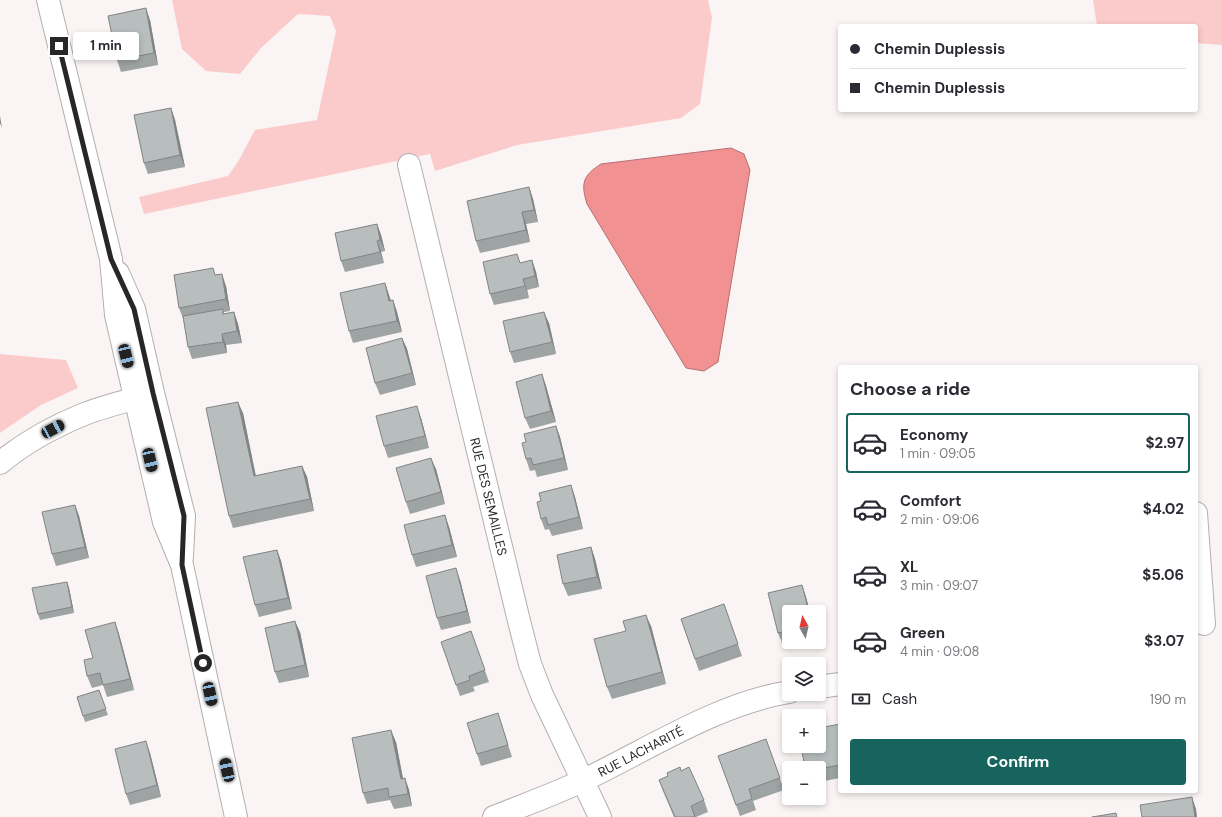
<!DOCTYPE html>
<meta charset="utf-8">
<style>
:root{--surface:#fff;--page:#f7f7f7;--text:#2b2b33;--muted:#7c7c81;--line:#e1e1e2;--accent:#17645f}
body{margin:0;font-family:"DM Sans",sans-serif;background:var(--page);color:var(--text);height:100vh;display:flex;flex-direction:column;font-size:15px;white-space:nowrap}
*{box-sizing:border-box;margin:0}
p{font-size:13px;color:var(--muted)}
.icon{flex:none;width:22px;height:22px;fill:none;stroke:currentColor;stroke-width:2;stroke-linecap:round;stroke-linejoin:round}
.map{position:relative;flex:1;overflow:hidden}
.details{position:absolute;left:838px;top:365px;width:360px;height:428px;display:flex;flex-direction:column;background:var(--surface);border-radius:4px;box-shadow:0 2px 6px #0003}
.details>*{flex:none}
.banner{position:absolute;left:838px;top:24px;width:360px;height:88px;border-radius:4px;box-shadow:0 2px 6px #0003;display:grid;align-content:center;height:88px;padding:0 12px;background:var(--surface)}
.needle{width:26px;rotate:352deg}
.tools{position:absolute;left:782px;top:605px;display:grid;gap:8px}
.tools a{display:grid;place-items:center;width:44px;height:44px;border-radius:4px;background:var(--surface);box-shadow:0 2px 6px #0003;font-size:20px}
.end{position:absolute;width:18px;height:18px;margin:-9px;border:5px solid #282626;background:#fff;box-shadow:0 0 0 2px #fff}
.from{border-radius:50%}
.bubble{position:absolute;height:28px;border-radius:4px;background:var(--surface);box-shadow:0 2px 6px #0003;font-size:13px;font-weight:700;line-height:28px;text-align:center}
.car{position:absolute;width:12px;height:24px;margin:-12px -6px;border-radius:5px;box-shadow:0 0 3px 1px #0007;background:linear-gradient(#222 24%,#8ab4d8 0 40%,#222 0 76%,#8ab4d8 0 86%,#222 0)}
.banner b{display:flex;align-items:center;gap:14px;height:38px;font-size:15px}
.banner b+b{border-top:1px solid var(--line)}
.banner i{width:10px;height:10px;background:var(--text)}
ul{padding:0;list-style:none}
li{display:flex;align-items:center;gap:12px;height:60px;margin:0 8px 6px;padding:0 4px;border:2px solid transparent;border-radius:4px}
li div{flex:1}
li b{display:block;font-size:15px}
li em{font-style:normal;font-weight:700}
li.selected{border-color:var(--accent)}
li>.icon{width:36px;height:36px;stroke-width:1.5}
h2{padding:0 12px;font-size:18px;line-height:48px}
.pay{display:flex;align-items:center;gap:10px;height:44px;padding:0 12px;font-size:15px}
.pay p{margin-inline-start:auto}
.cta{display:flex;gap:8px;margin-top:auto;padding:8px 12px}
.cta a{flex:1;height:46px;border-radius:4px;background:var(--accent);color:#fff;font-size:16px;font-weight:700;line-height:46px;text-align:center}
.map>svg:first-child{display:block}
</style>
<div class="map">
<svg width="1222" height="817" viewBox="0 0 1222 817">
<rect width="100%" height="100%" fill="#faf4f4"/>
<path fill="#fbcbcb" d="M172,0H708L712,18L700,104L681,118L517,145L435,171L430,154L144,214L139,197L228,176L239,160L255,130L317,120L336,31L330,16L298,14L262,47L240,74L206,71L182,49Z
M1093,0H1222V45L1196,43V26H1097Z
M0,354L66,360L78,388L41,405L0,433Z"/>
<path fill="#f29192" stroke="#b57172" d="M731,148L744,154L750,170L718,362L704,371L686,368L587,204C581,184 582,176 601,164Z"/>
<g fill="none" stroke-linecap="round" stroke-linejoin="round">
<g stroke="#b4afae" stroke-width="24">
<g id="minor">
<path d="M48,0L111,259L116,315L164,522L182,565L236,817"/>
<path id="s1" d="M409,165L519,621L530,664L542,695L600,817"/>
<path d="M118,273L134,309L153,393L184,516L182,557"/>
<path d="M0,463C24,443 53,427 82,415C104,406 128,401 150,394"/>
<path d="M1196,513L1204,624"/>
<path d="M819,687L840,684"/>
<path id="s2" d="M494,817C524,805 555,794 584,780C649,749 717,704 789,692"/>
</g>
</g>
<use href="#minor" stroke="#fff" stroke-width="22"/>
</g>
<path fill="#9ea3a3" d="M150,20L158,65L121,72L117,60Z
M171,108L175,120L185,167L148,174L144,163Z
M529,187L533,199L538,222L526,224L530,242L480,253L476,241Z
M377,224L381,235L385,251L381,252L384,263L345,272L341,261Z
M532,260L536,272L539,287L527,290L529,298L494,305L490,294L521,263Z
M216,275L226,286L230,311L224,312V314L234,312L238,324L242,343L226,345L227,353L192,359L188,347L183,318L179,308Z
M385,283L389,295L391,300H393L397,312L402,332L353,343L349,331Z
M549,323L556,354L514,363L510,352Z
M402,338L407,349L416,385L380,395L375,383Z
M542,374L546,386L556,422L530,429L525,418Z
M243,413L256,476L302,466L307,477L314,511L233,528L229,516Z
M421,418L429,448L388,458L384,446Z
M556,426L560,437L568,470L537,477L535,470L530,471L526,459V442Z
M436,469L445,504L410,514L406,502Z
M571,485L575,497L583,529L552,536L549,529L545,530L541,519V501Z
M75,505L79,516L89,558L56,566L52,554Z
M445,515L449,527L457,557L416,567L412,555Z
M591,547L595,559L602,589L568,596L563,584Z
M277,550L281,561L292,609L259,617L255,605Z
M460,580L471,623L441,630L437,618Z
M67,582L69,588L74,613L40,620L38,614Z
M802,585L806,597L810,612H789V642H795L783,645L778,633L768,593Z
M724,604L742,656L699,671L681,619Z
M115,622L119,634L134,690L107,697L103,685L92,688L87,676L93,658Z
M651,626L666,684L612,699L607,687Z
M471,631L489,682L473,687L475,691L460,696L441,642Z
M300,632L309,677L279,683L275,672Z
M99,690L108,715L85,722L77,697Z
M498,713L512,757L481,766L477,754Z
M840,724V778L819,782V768Z
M766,739L784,790L753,801L756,810L740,816L718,756Z
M396,742L403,778H405L409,790L412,806L394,809L390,800L367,804L363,793Z
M150,753L161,797L130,805L126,794Z
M681,771L704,800L708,812L696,817H674L663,791L659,780Z"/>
<path fill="#818484" d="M146,8L150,20L158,65L154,53Z
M171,108L175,120L185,167L180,155Z
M0,116L2,128L0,123Z
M529,187L533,199L538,222L534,210Z
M522,212L526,224L530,242L526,230Z
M377,224L381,235L385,251L380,240Z
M377,241L381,252L384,263L380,252Z
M532,260L536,272L539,287L535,276Z
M222,274L226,286L230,311L226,299Z
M523,279L527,290L529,298L525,286Z
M385,283L389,295L393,312L389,301Z
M393,300L397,312L402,332L397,321Z
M234,312L238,324L242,343L237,331Z
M544,312L549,323L556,354L552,342Z
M222,334L226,345L227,353L223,342Z
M402,338L407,349L416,385L412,373Z
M542,374L546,386L556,422L551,411Z
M238,402L243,413L258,488L254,476Z
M417,406L421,418L429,448L425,436Z
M556,426L560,437L568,470L564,458Z
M431,458L436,469L445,504L441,492Z
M302,466L307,477L314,511L310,499Z
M571,485L575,497L583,529L579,517Z
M75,505L79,516L89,558L85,547Z
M445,515L449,527L457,557L452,545Z
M591,547L595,559L602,589L597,577Z
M277,550L281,561L292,609L288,598Z
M456,568L460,580L471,623L467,611Z
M67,582L69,588L74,613L72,607Z
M802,585L806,597L810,612H809Z
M646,615L651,626L666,684L662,672Z
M295,621L300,632L309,677L305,665Z
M115,622L119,634L134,690L130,679Z
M391,730L396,742L405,790L401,779Z
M146,741L150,753L161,797L157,785Z
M405,778L409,790L412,806L408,794Z
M1192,797L1196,809L1197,817H1195Z"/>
<path fill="#b8bdbd" stroke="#818484" d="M146,8L154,53L117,60L108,16Z
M171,108L180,155L144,163L134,115Z
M529,187L534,210L522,212L526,230L476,241L467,201Z
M377,224L380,240L377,241L380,252L341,261L335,233Z
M517,254L520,263L532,260L535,276L523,279L525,286L490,294L483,262Z
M213,268L215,275L222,274L226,299L179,308L174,275Z
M385,283L389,301L393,300L397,321L349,331L340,293Z
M223,309V314L234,312L237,331L222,334L223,342L188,347L183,316Z
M544,312L552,342L510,352L503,321Z
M402,338L412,373L375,383L366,348Z
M542,374L551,411L525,418L516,382Z
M238,402L254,476L302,466L310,499L229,516L206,408Z
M417,406L425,436L384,446L376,416Z
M556,426L564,458L533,465L531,458L526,459L522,443L526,442L524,434Z
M431,458L441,492L406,502L396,468Z
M571,485L579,517L548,525L546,517L541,519L537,502L541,501L539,493Z
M75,505L85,547L52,554L42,512Z
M445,515L452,545L412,555L404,525Z
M591,547L597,577L563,584L557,555Z
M277,550L288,598L255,605L243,557Z
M456,568L467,611L437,618L426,576Z
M67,582L72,607L38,614L32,588Z
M802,585L809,612H789V631L778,633L768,593Z
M724,604L738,644L695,659L681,619Z
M646,615L662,672L607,687L594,639L626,631L623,621Z
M295,621L305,665L275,672L265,628Z
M115,622L130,679L103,685L100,673L87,676L84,660L93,658L85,630Z
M471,631L485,670L469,676L470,680L456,685L441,642Z
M99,690L106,709L83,716L77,697Z
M498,713L508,745L477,754L467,723Z
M840,724V765L819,769V768H805L801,746H819V728Z
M391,730L401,779L405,778L408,794L389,797L388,788L363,793L352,738Z
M766,739L780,778L749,789L752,799L736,805L718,756Z
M146,741L157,785L126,794L115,749Z
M680,767L681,771L689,767L704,800L691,806L695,817H675L659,780L668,776L667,773Z
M1192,797L1195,817H1142L1140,805Z
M1116,813L1117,817H1092Z"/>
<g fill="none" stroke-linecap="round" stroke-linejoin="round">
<path stroke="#282626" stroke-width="5" d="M59,46L111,259L134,309L153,393L184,516L182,565L203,663"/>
</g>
<g text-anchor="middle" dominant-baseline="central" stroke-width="3.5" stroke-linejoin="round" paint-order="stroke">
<g font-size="13" fill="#282626" stroke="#fff">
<text stroke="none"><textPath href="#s1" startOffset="341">RUE DES SEMAILLES</textPath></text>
<text stroke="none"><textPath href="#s2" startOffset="161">RUE LACHARITÉ</textPath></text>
</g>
</g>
</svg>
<div class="tools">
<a><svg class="needle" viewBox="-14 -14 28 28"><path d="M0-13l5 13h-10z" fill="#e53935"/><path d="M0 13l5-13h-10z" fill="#7c7c81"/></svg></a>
<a><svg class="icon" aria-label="layers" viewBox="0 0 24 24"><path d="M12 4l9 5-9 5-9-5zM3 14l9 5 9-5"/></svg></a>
<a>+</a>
<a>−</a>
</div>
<i class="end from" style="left:203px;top:663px"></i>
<i class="end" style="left:59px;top:46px"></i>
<div class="bubble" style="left:73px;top:32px;width:66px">1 min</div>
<i class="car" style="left:126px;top:356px;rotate:166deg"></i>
<i class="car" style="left:53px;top:429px;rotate:62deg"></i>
<i class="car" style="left:150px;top:460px;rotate:167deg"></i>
<i class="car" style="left:210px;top:694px;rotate:168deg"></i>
<i class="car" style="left:227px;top:770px;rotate:348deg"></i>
<div class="banner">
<b><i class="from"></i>Chemin Duplessis</b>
<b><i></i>Chemin Duplessis</b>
</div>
<section class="details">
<h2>Choose a ride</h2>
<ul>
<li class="selected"><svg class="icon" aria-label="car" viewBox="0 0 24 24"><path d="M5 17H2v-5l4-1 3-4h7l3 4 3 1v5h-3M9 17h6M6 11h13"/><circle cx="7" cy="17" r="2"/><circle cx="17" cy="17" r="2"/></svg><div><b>Economy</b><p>1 min · 09:05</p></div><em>$2.97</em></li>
<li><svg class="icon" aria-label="car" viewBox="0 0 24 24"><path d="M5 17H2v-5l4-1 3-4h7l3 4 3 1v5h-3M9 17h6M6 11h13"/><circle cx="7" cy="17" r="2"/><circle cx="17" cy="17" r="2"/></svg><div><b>Comfort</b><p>2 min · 09:06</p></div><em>$4.02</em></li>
<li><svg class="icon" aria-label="car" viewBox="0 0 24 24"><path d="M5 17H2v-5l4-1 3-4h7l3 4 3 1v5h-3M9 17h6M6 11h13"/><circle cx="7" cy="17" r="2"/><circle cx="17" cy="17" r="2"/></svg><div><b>XL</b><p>3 min · 09:07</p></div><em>$5.06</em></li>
<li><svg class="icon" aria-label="car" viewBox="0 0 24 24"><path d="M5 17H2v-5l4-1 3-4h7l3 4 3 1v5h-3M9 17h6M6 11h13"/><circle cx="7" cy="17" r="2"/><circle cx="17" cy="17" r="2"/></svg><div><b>Green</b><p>4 min · 09:08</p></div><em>$3.07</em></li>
</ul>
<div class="pay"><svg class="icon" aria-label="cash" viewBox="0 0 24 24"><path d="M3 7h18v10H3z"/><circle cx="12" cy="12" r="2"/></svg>Cash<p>190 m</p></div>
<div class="cta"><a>Confirm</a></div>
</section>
</div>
